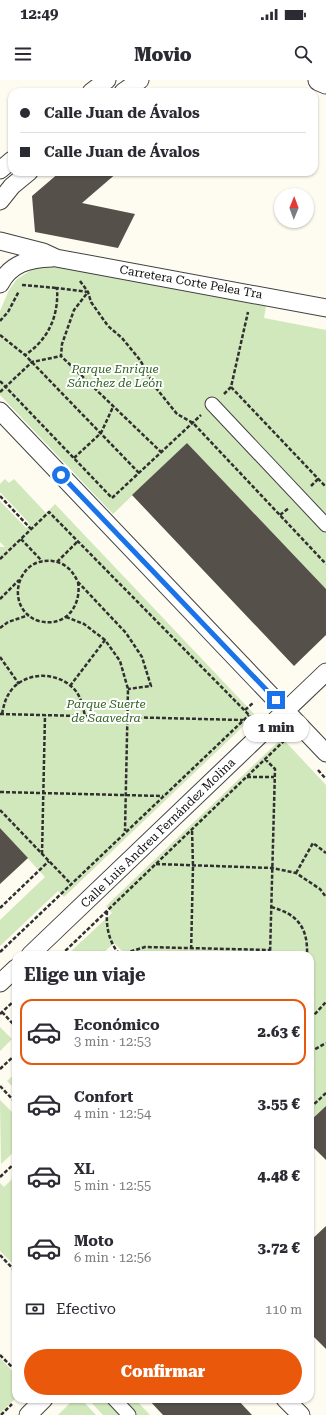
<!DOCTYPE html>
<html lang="es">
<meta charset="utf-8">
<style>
:root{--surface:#fff;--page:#f7f7f7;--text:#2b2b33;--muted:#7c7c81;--line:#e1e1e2;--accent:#ea580c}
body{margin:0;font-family:"Roboto Serif",serif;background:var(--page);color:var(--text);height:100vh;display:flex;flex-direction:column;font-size:15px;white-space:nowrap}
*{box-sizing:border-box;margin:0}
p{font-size:13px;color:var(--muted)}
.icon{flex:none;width:22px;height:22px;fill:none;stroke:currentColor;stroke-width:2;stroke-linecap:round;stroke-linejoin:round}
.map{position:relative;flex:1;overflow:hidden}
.details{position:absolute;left:12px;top:871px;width:302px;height:452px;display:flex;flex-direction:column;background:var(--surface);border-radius:12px;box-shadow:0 1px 3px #0004}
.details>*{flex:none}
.guide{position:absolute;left:8px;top:8px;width:310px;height:88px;border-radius:12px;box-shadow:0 1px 3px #0004;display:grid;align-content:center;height:88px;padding:0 12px;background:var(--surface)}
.needle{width:26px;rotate:1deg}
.controls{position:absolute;left:274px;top:108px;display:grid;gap:8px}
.controls a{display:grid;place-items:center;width:40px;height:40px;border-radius:50%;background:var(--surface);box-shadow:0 1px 3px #0004;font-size:20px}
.end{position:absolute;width:18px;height:18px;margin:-9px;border:5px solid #1a73e8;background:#fff;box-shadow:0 0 0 2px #fff}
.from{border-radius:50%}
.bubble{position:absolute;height:28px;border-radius:14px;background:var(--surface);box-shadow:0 1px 3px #0004;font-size:13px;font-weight:800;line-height:28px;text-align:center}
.guide b{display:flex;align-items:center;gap:14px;height:38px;font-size:15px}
.guide b+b{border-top:1px solid var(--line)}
.guide i{width:10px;height:10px;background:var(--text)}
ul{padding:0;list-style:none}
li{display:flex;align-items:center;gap:12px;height:66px;margin:0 8px 6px;padding:0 4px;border:2px solid transparent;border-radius:12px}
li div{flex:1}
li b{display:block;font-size:15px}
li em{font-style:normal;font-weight:800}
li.selected{border-color:var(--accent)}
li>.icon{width:36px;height:36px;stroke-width:1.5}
h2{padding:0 12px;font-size:18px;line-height:48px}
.pay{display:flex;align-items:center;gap:10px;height:44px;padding:0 12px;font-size:15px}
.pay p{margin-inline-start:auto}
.action{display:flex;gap:8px;margin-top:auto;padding:8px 12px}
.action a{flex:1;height:46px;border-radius:24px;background:var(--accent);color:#fff;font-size:16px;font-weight:800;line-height:46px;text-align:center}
.status{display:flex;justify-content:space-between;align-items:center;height:28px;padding:0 20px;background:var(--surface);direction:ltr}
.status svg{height:11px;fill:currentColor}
header{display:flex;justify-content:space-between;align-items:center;height:52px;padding:0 12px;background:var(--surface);font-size:18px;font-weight:800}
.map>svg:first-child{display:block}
</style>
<div class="status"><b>12:49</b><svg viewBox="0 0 49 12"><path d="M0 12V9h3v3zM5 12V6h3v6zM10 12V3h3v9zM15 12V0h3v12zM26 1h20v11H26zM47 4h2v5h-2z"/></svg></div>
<header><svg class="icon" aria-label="menu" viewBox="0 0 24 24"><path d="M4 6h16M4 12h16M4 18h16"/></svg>Movio<svg class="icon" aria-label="search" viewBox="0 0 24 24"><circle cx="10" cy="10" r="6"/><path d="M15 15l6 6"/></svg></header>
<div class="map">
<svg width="326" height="1335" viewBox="0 0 326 1335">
<rect width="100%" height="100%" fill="#fefcf0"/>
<path fill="#d1e7bc" d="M47,186L59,187L266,226L264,238L326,250V509L187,363L113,434L0,315V231L9,210L17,199L33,189Z
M5,399L9,403L14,399L46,433L55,424L255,635L64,817L58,811L0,866V840L45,797L0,748V467H5L0,462V421L26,448L30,444L0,412V404Z
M282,658L326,705V1026L311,1040L310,875H126L114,863L101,875L68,874L112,833L106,826Z
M0,947L12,959L0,971Z
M16,993V1010L7,1001Z
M0,1020L16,1036V1070L1,1084Z
M16,1095V1187L0,1171V1103L4,1107Z
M0,1278L16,1295V1318L0,1333Z
M74,1319H81L96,1335H58Z
M88,1319H135L150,1335H103Z"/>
<path fill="#56504b" d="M60,92H118L82,123L135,134L118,168L35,152L32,116Z
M187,363L326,509V555L294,586L132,415Z
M0,748L28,778L0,804Z
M326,1026V1080L310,1064V1041Z
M326,1146V1269L310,1253V1161Z
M148,1319H237L252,1335H163Z"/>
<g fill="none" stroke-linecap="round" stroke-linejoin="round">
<g stroke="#414141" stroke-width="15">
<path id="pedestrian" d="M212,324L326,445
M114,1319L129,1335"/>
</g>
<g stroke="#414141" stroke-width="19">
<path id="minor" d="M91,12L107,0
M123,12L140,0
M0,90L12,80
M0,121L12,106L29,92
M0,161L43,172L56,178L326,228
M0,204C11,183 29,179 52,178
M0,331L326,673
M30,875L326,592
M0,903L16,888
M285,1319L301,1335
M28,1335L44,1319"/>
</g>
<g stroke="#414141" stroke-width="23">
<path id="tertiary" d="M319,0L326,3"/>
</g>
<path stroke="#303030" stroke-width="2.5" stroke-dasharray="4 2" stroke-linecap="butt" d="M80,201L88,212L91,222L108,246L122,258L140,280L156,308L177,334L193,343L326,484
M22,205L57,208
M0,241L8,232L19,211
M0,255L25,275
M0,301L112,418L201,335
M231,307L326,407
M0,312L32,282L61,276
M224,314L231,307L248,232
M74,378L101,353L113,327
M139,393L25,275C48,260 59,236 57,208L88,212L74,230L62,264L61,276L161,372
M311,406L318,399
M0,416L31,449
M280,435L289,428
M21,459L42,481
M0,479L49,432L252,638
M57,482L78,461
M78,502C82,526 65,548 39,541C18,535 12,510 24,493C33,479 54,477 67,487C72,491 75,496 78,502L126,553L142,577L151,606L128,609
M0,519L19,500
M66,537L84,544L105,560L120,581L128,609L125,751
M0,548L8,542L29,535
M0,577L19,604
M70,606L105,560
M245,630L253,623
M0,634L243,640
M2,634C4,624 6,616 13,608C29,591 59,592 75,610C81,617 83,627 85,636
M265,679L275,689L270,875
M318,690L326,699
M247,697H274
M0,712L163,716
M0,730L71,804
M42,774L45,635
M156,784L272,788L296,793L320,809L326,817
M296,793L313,763L326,773
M271,827C298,834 308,848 307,875
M0,828L49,781
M107,831C106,848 109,862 120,875
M0,872L249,635
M61,875L287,658
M119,875L145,867L270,870
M191,875L193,786L192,749
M2,932L16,947
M0,934L16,919
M310,938L314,935L326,922
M310,972L326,963
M0,989L16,974
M0,1006L16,1023
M310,1028L326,1013
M0,1097L16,1082
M0,1175L16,1192
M0,1275L16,1291
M1,1335L12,1324"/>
<use href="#pedestrian" stroke="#fff" stroke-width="13"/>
<use href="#minor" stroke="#fff" stroke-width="17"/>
<use href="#tertiary" stroke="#fff" stroke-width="21"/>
</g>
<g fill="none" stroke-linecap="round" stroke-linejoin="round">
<path stroke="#1a73e8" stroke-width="5" d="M61,395L276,620"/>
</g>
<g text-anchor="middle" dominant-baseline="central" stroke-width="4" stroke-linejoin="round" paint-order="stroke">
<g font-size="12" fill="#0e0e0e" stroke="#fff">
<text transform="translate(191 202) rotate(10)">Carretera Corte Pelea Tra</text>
<text transform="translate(158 753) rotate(-44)">Calle Luis Andreu Fernández Molina</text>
</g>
<g font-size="12" font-style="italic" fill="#2f6222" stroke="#fff">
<text x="115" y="289">Parque Enrique<tspan x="115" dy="14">Sánchez de León</tspan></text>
<text x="106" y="624">Parque Suerte<tspan x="106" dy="14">de Saavedra</tspan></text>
</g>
</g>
</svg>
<div class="controls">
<a><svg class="needle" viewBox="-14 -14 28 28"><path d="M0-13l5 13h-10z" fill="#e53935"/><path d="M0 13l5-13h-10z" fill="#7c7c81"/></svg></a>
</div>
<i class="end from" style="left:61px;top:395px"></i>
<i class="end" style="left:276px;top:620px"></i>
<div class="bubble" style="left:243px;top:634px;width:66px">1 min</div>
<div class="guide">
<b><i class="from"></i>Calle Juan de Ávalos</b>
<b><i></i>Calle Juan de Ávalos</b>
</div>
<section class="details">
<h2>Elige un viaje</h2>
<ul>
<li class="selected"><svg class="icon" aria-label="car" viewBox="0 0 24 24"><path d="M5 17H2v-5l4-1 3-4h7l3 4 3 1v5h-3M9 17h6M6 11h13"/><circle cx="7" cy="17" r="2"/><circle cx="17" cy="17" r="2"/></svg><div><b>Económico</b><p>3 min · 12:53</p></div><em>2.63 €</em></li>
<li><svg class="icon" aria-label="car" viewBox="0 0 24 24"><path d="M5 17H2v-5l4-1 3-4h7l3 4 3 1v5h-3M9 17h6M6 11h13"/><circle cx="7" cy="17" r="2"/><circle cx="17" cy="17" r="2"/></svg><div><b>Confort</b><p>4 min · 12:54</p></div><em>3.55 €</em></li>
<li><svg class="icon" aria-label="car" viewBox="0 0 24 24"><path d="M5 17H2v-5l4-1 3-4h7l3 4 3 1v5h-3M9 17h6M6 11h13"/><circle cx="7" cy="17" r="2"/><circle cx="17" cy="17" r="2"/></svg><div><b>XL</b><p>5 min · 12:55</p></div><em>4.48 €</em></li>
<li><svg class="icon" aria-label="car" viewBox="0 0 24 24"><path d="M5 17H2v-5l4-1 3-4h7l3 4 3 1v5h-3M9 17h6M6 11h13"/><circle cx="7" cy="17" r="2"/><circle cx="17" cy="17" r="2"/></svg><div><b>Moto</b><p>6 min · 12:56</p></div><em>3.72 €</em></li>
</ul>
<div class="pay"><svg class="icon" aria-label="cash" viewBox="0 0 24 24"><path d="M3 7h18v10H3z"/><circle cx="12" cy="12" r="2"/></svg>Efectivo<p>110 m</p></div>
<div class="action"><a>Confirmar</a></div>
</section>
</div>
